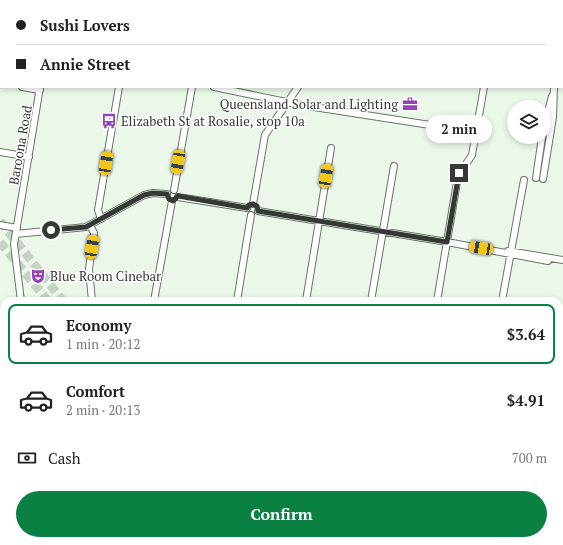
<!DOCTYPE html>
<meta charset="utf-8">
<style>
:root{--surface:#fff;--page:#f6f6f6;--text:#222;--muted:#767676;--line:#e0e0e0;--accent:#0b8043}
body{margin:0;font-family:"PT Serif",serif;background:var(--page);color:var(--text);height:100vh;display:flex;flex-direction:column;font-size:15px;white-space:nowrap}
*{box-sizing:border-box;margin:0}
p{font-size:13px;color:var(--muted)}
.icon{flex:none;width:22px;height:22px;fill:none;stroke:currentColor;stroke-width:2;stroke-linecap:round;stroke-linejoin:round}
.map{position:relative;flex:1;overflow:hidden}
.sheet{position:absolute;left:0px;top:297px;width:563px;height:248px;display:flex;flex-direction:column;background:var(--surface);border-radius:12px 12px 0 0;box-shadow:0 2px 6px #0003}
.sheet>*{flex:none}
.guide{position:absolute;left:0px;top:0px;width:563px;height:88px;box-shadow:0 2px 6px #0003;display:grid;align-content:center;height:88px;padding:0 16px;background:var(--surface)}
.fabs{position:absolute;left:507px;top:100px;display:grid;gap:8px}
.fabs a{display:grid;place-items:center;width:44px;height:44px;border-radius:50%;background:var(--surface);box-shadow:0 2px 6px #0003;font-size:20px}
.end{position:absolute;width:18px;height:18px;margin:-9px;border:5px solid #343933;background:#fff;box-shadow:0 0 0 2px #fff}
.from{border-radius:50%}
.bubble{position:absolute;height:28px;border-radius:14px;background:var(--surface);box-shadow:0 2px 6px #0003;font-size:13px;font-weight:600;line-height:28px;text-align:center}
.car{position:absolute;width:12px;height:24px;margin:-12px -6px;border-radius:5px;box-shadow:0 0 3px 1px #0007;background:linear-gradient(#f5c518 24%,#345 0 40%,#f5c518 0 76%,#345 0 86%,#f5c518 0)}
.guide b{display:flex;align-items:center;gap:14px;height:38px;font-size:15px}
.guide b+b{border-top:1px solid var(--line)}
.guide i{width:10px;height:10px;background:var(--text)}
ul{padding:7px 0 0;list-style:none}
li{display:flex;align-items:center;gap:12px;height:60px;margin:0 8px 6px;padding:0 8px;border:2px solid transparent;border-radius:8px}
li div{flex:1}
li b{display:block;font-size:15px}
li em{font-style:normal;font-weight:600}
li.current{border-color:var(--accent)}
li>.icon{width:36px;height:36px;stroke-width:1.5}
.pay{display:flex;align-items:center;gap:10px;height:44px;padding:0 16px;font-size:15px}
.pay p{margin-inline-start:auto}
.action{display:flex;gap:8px;margin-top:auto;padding:8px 16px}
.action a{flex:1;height:46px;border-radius:24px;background:var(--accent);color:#fff;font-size:16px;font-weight:600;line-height:46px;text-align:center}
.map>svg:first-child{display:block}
</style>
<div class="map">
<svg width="563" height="545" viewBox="0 0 563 545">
<rect width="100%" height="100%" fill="#ebf8e9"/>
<path fill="#b4eaae" d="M4,338V457L0,464V344Z"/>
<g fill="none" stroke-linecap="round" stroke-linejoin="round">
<path stroke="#c6d2c5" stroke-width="9" stroke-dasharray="9 4.5" stroke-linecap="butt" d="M0,221L63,301
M0,242L48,301
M239,541L242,545
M252,541L255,545"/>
<g stroke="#697568" stroke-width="8">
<path id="minor" d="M57,1V0
M133,1V0
M205,1V0
M253,1L254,0
M338,1L339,0
M403,1V0
M0,7L1,8
M0,13H1
M562,63H563
M562,71H563
M0,78H1
M0,83L1,84
M22,87L40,90
M214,87L301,105L430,125L458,128L476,132
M544,127L552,96
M0,152L29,157
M536,178L542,137
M543,179L553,117L554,87
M174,190L192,87
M178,197L247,208
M253,204L265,135L298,87
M258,211L447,242L548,261
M101,219L98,210L119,87
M0,225L17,228
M90,225L94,233L89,269L92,301
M16,234L86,227L144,195L153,193L167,194
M508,251L563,260
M21,301L14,244L40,87
M154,301L172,201
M237,301L251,215
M306,301L331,148
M371,301L394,166
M437,301L458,176L472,155L484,87
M502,301L524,180
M0,311L4,309
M559,374L563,375
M559,389L563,382
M559,454L563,453
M0,475L4,468
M0,522H4
M161,541L163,545
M222,541L224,545
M406,541L412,545
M306,545L317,541
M421,545L423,541
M440,545L445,541"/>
</g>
<g stroke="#dadbda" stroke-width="10">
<path id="major" d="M559,327L563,314
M559,339L563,349
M559,535L563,531
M546,545L551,541"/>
</g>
<use href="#minor" stroke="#fff" stroke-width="6"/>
<use href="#major" stroke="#efd7fc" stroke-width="8"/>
</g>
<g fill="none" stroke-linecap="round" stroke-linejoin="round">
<path stroke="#343933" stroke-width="5" d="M51,230L86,227L144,195L153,193L167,194L169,199L173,201L178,196L247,208L249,205L253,204L257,206L258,211L447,242L459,173"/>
</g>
<defs>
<g id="office-bare" transform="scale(1.2)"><path d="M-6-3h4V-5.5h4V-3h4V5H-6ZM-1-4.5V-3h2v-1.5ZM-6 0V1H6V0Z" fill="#9345b6" stroke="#fff" stroke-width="2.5" paint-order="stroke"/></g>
<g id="bus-bare" transform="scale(1.2)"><path d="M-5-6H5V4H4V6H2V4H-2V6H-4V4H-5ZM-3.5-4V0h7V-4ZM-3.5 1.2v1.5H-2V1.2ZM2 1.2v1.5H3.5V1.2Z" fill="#9345b6" stroke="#fff" stroke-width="2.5" paint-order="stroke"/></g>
<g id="theatre-bare" transform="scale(1.2)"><path d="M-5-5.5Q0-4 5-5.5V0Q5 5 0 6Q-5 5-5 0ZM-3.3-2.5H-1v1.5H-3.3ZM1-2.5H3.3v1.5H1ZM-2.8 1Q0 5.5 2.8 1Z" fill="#9345b6" stroke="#fff" stroke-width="2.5" paint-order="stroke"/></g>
</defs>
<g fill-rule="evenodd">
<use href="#office-bare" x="410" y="104"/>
<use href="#bus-bare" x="109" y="121"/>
<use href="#theatre-bare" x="38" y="276"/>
</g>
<g text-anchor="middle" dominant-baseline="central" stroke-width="3" stroke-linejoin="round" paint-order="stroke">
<g font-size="13" fill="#343933" stroke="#fff" text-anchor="start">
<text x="398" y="104" text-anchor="end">Queensland Solar and Lighting</text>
<text x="121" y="121">Elizabeth St at Rosalie, stop 10a</text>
<text x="50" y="276">Blue Room Cinebar</text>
</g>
<g font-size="13" fill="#343933" stroke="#fff">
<text transform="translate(20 145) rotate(-80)">Baroona Road</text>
</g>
</g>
</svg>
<div class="fabs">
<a><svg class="icon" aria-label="layers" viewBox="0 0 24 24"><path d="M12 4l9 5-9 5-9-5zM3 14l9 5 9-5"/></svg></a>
</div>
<i class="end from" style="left:51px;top:230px"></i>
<i class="end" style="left:459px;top:173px"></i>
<div class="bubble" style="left:426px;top:115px;width:66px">2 min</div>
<i class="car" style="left:178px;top:162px;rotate:190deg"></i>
<i class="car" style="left:106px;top:163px;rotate:9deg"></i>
<i class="car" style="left:326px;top:176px;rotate:9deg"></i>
<i class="car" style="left:92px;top:247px;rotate:9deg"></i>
<i class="car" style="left:481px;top:248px;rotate:280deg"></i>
<div class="guide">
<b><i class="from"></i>Sushi Lovers</b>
<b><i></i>Annie Street</b>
</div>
<section class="sheet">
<ul>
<li class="current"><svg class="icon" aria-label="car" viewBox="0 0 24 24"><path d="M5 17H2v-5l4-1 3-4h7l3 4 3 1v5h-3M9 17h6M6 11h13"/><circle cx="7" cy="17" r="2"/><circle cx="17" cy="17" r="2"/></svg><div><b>Economy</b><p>1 min · 20:12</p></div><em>$3.64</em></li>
<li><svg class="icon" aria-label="car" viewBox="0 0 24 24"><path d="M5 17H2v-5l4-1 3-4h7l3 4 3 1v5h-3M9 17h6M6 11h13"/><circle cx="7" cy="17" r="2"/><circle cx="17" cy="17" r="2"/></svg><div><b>Comfort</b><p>2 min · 20:13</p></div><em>$4.91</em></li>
</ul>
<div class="pay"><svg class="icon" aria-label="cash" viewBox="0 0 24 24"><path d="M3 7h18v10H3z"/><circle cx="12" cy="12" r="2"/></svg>Cash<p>700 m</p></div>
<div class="action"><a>Confirm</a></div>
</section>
</div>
